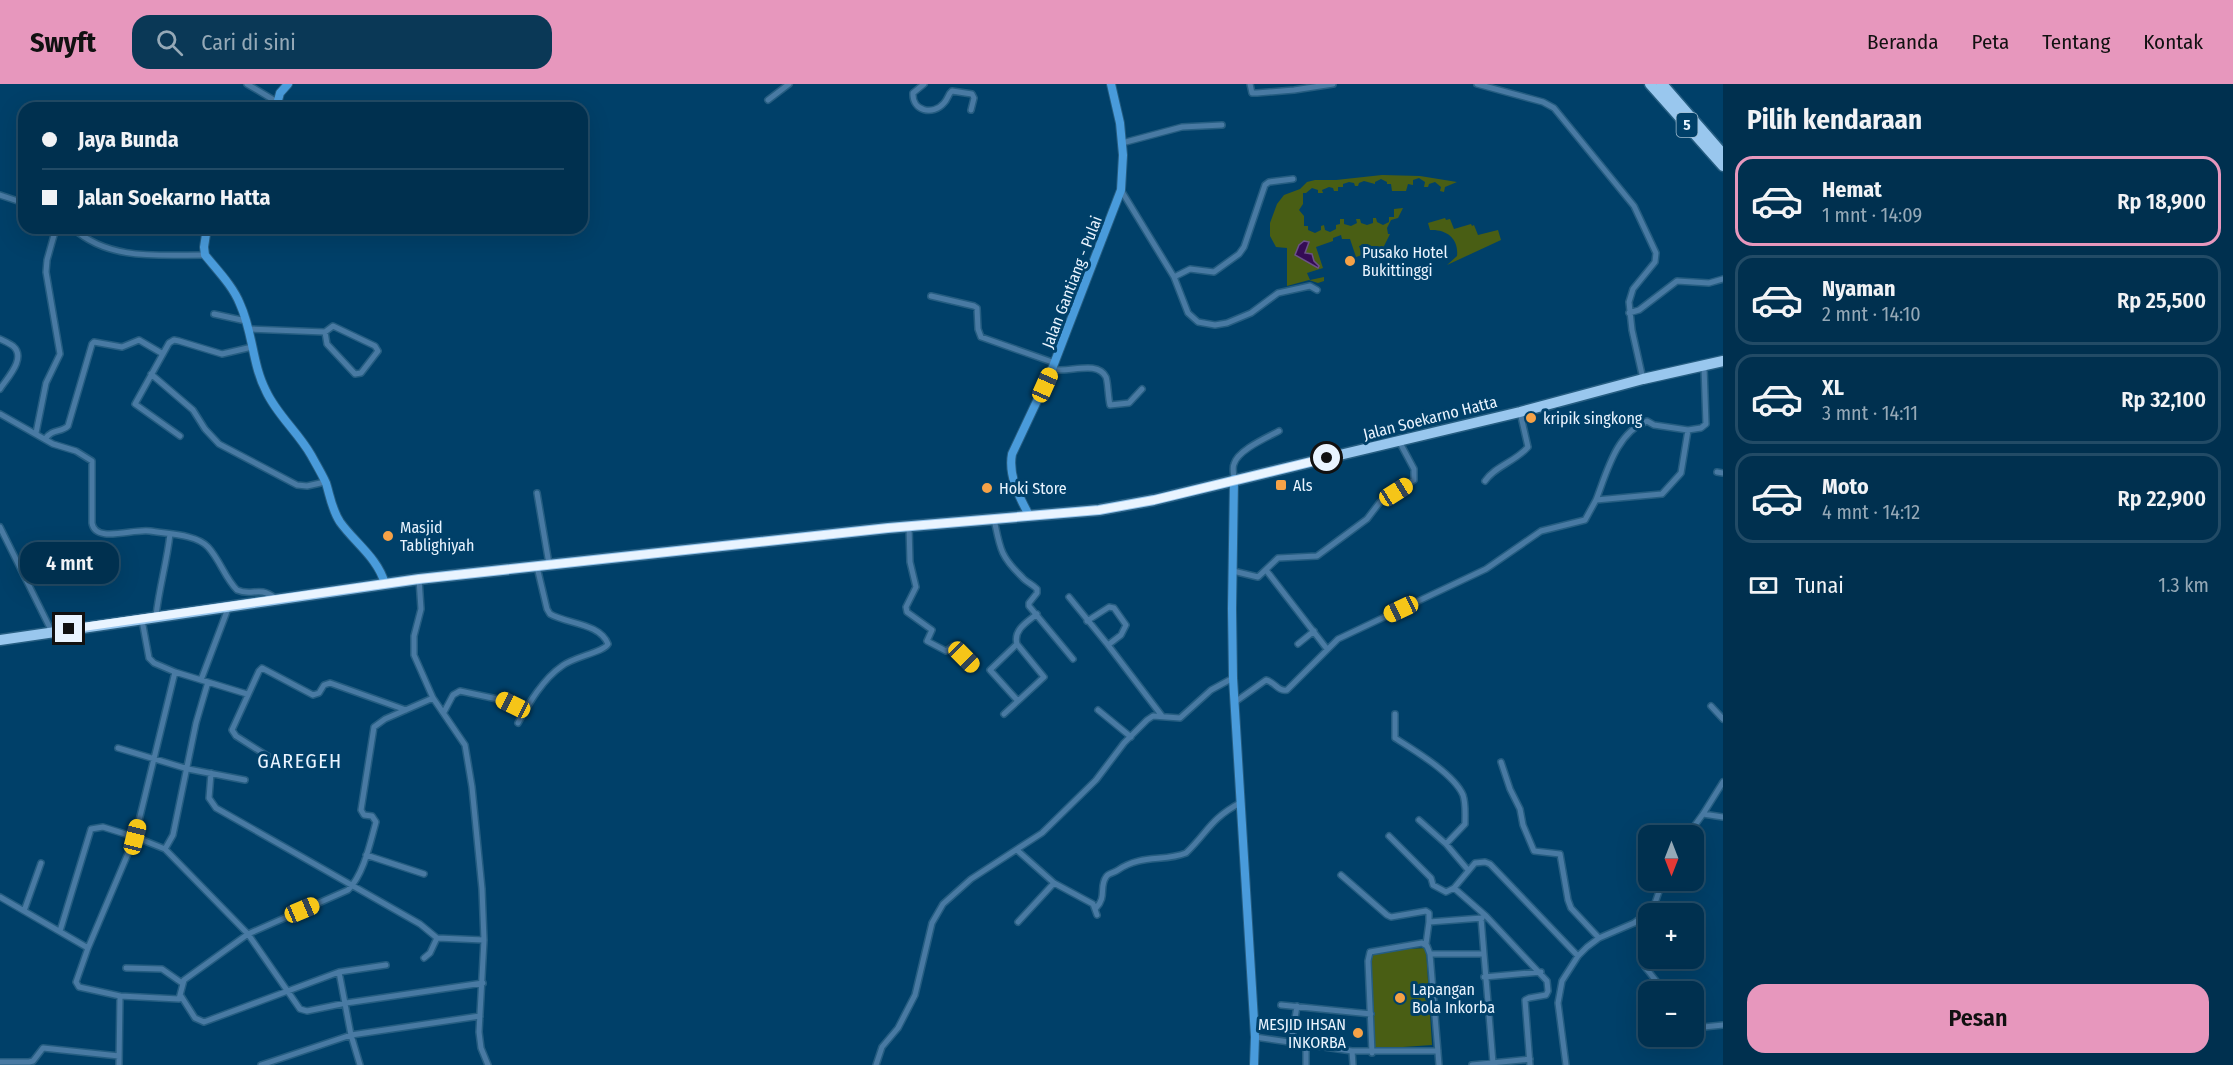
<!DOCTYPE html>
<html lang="id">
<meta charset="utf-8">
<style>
:root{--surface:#00304f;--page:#0a3856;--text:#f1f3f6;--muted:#95a9b7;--line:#224b66;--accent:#e797bd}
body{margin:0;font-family:"Fira Sans Condensed",sans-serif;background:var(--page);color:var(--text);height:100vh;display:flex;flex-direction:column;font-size:22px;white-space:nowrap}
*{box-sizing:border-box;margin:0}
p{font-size:20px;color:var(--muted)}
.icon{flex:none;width:33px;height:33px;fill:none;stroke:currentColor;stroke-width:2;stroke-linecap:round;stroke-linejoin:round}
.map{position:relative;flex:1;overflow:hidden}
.drawer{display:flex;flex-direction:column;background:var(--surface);width:510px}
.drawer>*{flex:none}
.hud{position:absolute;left:18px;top:18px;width:570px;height:132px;border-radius:18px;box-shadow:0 6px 24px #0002,0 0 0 2px var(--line);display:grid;align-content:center;height:132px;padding:0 24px;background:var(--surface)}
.needle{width:39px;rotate:180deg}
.controls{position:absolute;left:1638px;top:741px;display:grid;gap:12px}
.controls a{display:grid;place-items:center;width:66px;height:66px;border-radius:12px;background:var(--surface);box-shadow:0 6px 24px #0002,0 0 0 2px var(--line);font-size:30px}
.end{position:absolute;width:27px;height:27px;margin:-14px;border:8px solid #e9f4ff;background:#111;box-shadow:0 0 0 3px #111}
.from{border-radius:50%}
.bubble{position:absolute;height:42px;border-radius:18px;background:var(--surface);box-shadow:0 6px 24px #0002,0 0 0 2px var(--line);font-size:20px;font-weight:600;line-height:42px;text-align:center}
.car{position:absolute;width:18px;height:36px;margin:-18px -9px;border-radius:8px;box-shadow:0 0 4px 2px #0007;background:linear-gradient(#f5c518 24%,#345 0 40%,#f5c518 0 76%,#345 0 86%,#f5c518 0)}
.hud b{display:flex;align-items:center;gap:21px;height:57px;font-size:22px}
.hud b+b{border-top:2px solid var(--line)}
.hud i{width:15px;height:15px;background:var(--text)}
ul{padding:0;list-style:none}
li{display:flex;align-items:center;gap:18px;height:90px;margin:0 12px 9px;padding:0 12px;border:3px solid var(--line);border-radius:18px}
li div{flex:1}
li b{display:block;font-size:22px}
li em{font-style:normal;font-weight:600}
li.selected{border-color:var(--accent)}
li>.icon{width:54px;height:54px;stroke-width:1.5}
h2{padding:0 24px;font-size:27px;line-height:72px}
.pay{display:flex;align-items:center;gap:15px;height:66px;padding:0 24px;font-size:22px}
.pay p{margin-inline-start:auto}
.button{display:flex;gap:12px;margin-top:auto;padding:12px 24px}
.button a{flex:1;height:69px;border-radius:18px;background:var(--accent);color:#111;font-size:24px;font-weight:600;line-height:69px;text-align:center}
header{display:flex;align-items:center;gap:36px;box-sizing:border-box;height:84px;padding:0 30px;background:var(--accent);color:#111}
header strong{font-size:28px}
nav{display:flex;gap:33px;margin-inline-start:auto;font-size:21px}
.search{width:420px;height:54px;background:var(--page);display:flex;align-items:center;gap:15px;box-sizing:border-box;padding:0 21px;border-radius:18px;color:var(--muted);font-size:22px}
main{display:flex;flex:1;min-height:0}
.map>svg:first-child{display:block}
</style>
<header>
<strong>Swyft</strong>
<div class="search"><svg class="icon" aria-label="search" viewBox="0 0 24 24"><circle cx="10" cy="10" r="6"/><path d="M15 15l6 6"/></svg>Cari di sini</div>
<nav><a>Beranda</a><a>Peta</a><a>Tentang</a><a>Kontak</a></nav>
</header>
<main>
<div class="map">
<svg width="1723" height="981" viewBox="0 0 1723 981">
<rect width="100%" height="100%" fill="#004069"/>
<path fill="#495e14" d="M1382,91L1420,92L1457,98L1445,103L1444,108L1440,107L1441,103L1435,98L1429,100L1428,103H1424L1425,98L1419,94L1413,96V101L1408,100L1406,107H1392L1391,100H1387V98L1381,95L1375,98V100L1364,97L1359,99L1358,102H1355L1354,99L1349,98L1343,100V103H1338V107H1334L1333,104L1329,103L1322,106L1323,109H1318V106L1312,104L1306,109H1303V120L1299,126L1304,132V142H1308V146L1315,149L1321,146V142L1324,141L1325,146L1330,148L1336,145V141L1340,140V135H1344V140L1351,142L1357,139L1356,135H1360L1361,139L1367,141L1373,139V134H1376L1377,138L1383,141L1389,138V133H1394V125L1403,124L1398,134L1391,136L1387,144L1388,150H1390L1383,164L1370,168L1368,160L1359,162L1362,171L1356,173L1350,155H1342L1341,151L1333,154V157L1316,163L1323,184L1307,189L1310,196L1324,193V197L1318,199L1309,196L1287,202V164L1276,163L1270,152V139L1277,120L1284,111L1300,105L1307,98L1315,96H1336Z
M1445,134L1446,136L1450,135L1454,145L1471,140L1472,142L1474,141L1478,151L1498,146L1501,156L1447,181L1457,172C1459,155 1447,145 1430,146L1428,139Z
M1426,864L1432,961L1374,965L1368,867Z"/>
<path fill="#350b55" stroke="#6b5188" stroke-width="1.5" d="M1304,157L1309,158L1305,169L1312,170L1314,177L1319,182L1318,184L1295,171L1299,161Z"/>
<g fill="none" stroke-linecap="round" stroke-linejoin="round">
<g stroke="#255d81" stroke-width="8">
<path id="street" d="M247,0L277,18
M924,0L913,9C912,27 933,32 944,19C948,15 948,10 952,7L972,10L974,14L971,26
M1250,0L1252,9H1257L1294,6L1333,0
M1477,0L1543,18L1554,24L1634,122L1656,169L1655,178L1633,205L1629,218L1632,246L1643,295
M768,16L789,0
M1122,59L1182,43L1222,41
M1121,106L1174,193L1188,229L1198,238L1215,241L1227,239L1251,229L1278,209L1310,202L1317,206
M0,111L24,119
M73,144C108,177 161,171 205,171
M1174,193L1190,185L1214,188L1239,170L1244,163L1265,101L1269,98L1293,95
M931,212L974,222L977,224L978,245L981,253L1055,279
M1629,229L1639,226L1677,197L1709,199L1723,195
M214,230L246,237
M248,245L325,248L333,242L375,262L378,267L361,289L355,290L327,260L325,248
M0,255C4,257 9,259 13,262C27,274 7,294 0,305
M1052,285C1067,290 1097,275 1106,293C1108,298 1108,313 1110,321L1129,319L1142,305
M151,290L193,326L205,345L219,360L297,401L307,402L325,398
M0,330L53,360L76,367L92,377V439C95,460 134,444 150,447C167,450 196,450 208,463C220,476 225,494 237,506C253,513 258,501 275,514
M36,349L46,299L60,270L46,188L47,176L56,144
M180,352L135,320L169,259L174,256L179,257L222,270L252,263
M45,355C53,344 61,349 68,342L92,260L94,258L122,263L139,256L163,270
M1717,388L1723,389
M1234,395C1234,391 1232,384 1234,380C1238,366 1266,354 1279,347
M1485,397C1495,382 1515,378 1528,363L1520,328
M537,409L549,480
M1596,416C1607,388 1616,349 1647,337L1654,341L1688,346
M994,435C1000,464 1000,472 1022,493C1026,498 1032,500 1037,505V509L1029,519V522L1073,575
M909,442L910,478L916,503L906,523L907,528L932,546L927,557L946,567L953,562L974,582
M0,443L52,548
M1266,486L1327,565
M1233,487L1258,493L1278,474L1317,472L1367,435L1380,418L1414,396V385L1399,357
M419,495L421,525L414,552V571L433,614L465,661L472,703L482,805L484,856L479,948L481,964L488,981
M1069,513L1108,561L1162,632
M156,532C159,504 167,478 170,450
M1087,537L1109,523L1114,524L1126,541L1121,551L1108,561
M1017,560L990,586L1018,617
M1298,560L1314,547
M175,588L247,610
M201,596L229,522
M1235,618L1266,596C1275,598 1278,608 1287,606L1338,555L1486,485L1541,447L1585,436L1596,416L1662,410L1681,389L1688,346L1701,344L1706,340L1704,283
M1711,622L1723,635
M1098,626L1131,653
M444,628L453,611L460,607L502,616L525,627
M1004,630L1044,593L1017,560C1013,546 1027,538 1037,530
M1395,630V654C1414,666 1454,690 1463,711C1466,720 1465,730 1465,740L1446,760
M518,639C529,619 543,595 562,582C573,573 604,568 608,560C600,539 567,540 550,530L547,525L537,483
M118,664L188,685L245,696
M277,678L236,652L232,646L259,587L262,584L313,611L319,609L324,601L330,599L406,626
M1501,678L1510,705L1520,725L1523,741L1534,767L1560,770L1568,816L1571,824L1599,854
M211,689L209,714L216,724L420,840L437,854L484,856
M1703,730L1723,733
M1419,736L1446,760L1468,786
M1389,752L1431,794L1433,801L1446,808L1454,804L1475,779L1485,778L1490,780L1578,872
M1687,752L1703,730L1723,698
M165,765L173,751L196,639L208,598
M1017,766L1054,799L1018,838
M366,771L424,790
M1341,791L1387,831L1391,833L1426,827L1429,829V838
M1054,799L1093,820L1097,831
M1454,804L1486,832L1547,897L1548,907L1546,911L1529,914L1525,916L1530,981
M0,813L88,864
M1096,824C1107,813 1099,803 1106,793C1108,789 1114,789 1118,786C1141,770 1164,778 1186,769C1208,748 1210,735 1240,719
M24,827L41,779
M1481,834L1493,979
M60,847L91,745L103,743L135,753L165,765L248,850L300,925L307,927L346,919L483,899
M1426,860L1429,838L1482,834
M1430,870H1483
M424,874L430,869L437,854
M1645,883L1665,908
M126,884L162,885L182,899
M339,888L351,951L360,981
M1484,893L1541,888
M120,912L179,915L184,896L248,850L348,806C364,790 370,759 376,738L372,732L364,731L361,726L374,643L385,635L433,614
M181,912L195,934L204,938L339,888L386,881
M1281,921L1371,930
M1694,944L1723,941
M1255,953L1352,967H1438
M1291,959L1297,922
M1306,962V981
M1352,967L1353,981
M1372,969L1368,877L1370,868L1422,859L1427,862L1430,870L1439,981
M0,978H29L33,977L43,964L119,972
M119,981L120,912L79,903L76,898L88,864L135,753L175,588L154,579L149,574L142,536
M261,981L351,951L480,932
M876,981L882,963L898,944L915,911L932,839L943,820L971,795L1042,749L1096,696L1124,659L1147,636L1153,632L1180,634L1211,606L1233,594
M1472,981L1530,975
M1566,981L1558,919L1562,897L1578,872L1587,863L1599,854L1634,839L1649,828L1655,819L1663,796"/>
</g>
<g stroke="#255d81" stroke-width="10">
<path id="secondary" d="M276,24L280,9L288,0
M207,144L204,163L205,171C217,186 233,202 240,220C253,248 252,280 266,307C277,331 298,348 311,371C316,380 322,390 326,399C330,412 332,426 340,438C355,459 378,474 385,500
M1234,395L1232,525L1233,594L1255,953L1254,981
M1029,431C1019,413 1008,391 1012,370L1052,285L1121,106L1123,71L1120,39L1111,0"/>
</g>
<g stroke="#255d81" stroke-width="13">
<path id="highway" d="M1650,0L1723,82
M1662,0L1723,70
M0,556L419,495L888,444L1099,426L1154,416L1327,374L1520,328L1643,295L1723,277"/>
</g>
<use href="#street" stroke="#497aa3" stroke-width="5"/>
<use href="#secondary" stroke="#499bdb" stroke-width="8"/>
<use href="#highway" stroke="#99c7ee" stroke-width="10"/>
</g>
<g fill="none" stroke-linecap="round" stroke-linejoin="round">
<path stroke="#e9f4ff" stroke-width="8" d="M69,545L419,495L888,444L1099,426L1154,416L1327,374"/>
</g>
<g fill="#f6a247" stroke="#004069" stroke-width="2">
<circle cx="1350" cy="177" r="6"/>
<circle cx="1531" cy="334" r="6"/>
<rect x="1275" y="395" width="12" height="12" rx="3"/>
<circle cx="987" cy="404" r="6"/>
<circle cx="388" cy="452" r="6"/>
<circle cx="1400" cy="914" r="6"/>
<circle cx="1358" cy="949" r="6"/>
</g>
<g text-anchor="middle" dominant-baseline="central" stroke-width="6" stroke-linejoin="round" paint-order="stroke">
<rect fill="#004069" stroke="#a3bed2" stroke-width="1.5" x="1676.5" y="29" width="21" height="24" rx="4.5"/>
<g font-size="15" font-weight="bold" fill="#e9f4ff">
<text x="1687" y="41">5</text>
</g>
<g font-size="16" fill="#e9f4ff" stroke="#004069" text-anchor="start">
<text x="1362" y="168">Pusako Hotel<tspan x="1362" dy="18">Bukittinggi</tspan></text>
<text x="1543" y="334">kripik singkong</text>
<text x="1293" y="401">Als</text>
<text x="999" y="404">Hoki Store</text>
<text x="400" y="443">Masjid<tspan x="400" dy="18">Tablighiyah</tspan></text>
<text x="1412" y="905">Lapangan<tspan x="1412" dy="18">Bola Inkorba</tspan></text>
<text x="1346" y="940" text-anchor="end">MESJID IHSAN<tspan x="1346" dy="18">INKORBA</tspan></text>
</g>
<g font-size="16" fill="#e9f4ff" stroke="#004069">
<text transform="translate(1072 198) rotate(-69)">Jalan Gantiang - Pulai</text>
<text transform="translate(1430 334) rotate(-14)">Jalan Soekarno Hatta</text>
</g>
<g font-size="20" letter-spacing="1.5" fill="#e9f4ff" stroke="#004069">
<text x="300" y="677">GAREGEH</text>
</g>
</g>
</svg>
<div class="controls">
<a><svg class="needle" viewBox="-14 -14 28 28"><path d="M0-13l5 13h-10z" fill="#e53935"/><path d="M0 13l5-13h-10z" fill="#95a9b7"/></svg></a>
<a>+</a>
<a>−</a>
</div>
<i class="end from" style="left:1327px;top:374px"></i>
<i class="end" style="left:69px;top:545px"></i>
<div class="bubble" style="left:20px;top:458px;width:99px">4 mnt</div>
<i class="car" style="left:1045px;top:301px;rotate:24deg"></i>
<i class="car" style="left:1396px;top:408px;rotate:58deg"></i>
<i class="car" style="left:1401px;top:525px;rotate:245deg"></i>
<i class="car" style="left:964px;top:573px;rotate:135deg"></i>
<i class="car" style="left:513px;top:621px;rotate:296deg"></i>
<i class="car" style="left:135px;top:753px;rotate:14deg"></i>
<i class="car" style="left:302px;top:826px;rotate:67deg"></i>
<div class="hud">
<b><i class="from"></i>Jaya Bunda</b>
<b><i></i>Jalan Soekarno Hatta</b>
</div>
</div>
<section class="drawer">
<h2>Pilih kendaraan</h2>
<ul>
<li class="selected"><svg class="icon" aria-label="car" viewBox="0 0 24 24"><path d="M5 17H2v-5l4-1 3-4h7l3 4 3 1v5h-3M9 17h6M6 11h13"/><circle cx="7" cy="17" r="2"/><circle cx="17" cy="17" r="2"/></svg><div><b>Hemat</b><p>1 mnt · 14:09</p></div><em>Rp 18,900</em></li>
<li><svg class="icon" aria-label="car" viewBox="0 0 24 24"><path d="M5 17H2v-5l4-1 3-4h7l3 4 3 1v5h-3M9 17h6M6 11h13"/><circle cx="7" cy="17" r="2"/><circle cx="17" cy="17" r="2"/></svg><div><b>Nyaman</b><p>2 mnt · 14:10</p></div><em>Rp 25,500</em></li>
<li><svg class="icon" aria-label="car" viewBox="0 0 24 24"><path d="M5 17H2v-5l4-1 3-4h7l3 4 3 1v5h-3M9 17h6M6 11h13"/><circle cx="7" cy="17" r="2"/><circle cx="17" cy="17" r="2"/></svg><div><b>XL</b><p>3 mnt · 14:11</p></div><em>Rp 32,100</em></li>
<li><svg class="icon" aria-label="car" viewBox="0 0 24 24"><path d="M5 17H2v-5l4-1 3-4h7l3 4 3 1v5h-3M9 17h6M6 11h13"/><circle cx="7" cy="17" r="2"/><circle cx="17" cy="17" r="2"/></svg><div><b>Moto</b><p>4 mnt · 14:12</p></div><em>Rp 22,900</em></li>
</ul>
<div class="pay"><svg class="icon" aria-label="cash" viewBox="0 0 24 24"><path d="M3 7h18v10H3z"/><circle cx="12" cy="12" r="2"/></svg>Tunai<p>1.3 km</p></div>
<div class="button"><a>Pesan</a></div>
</section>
</main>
